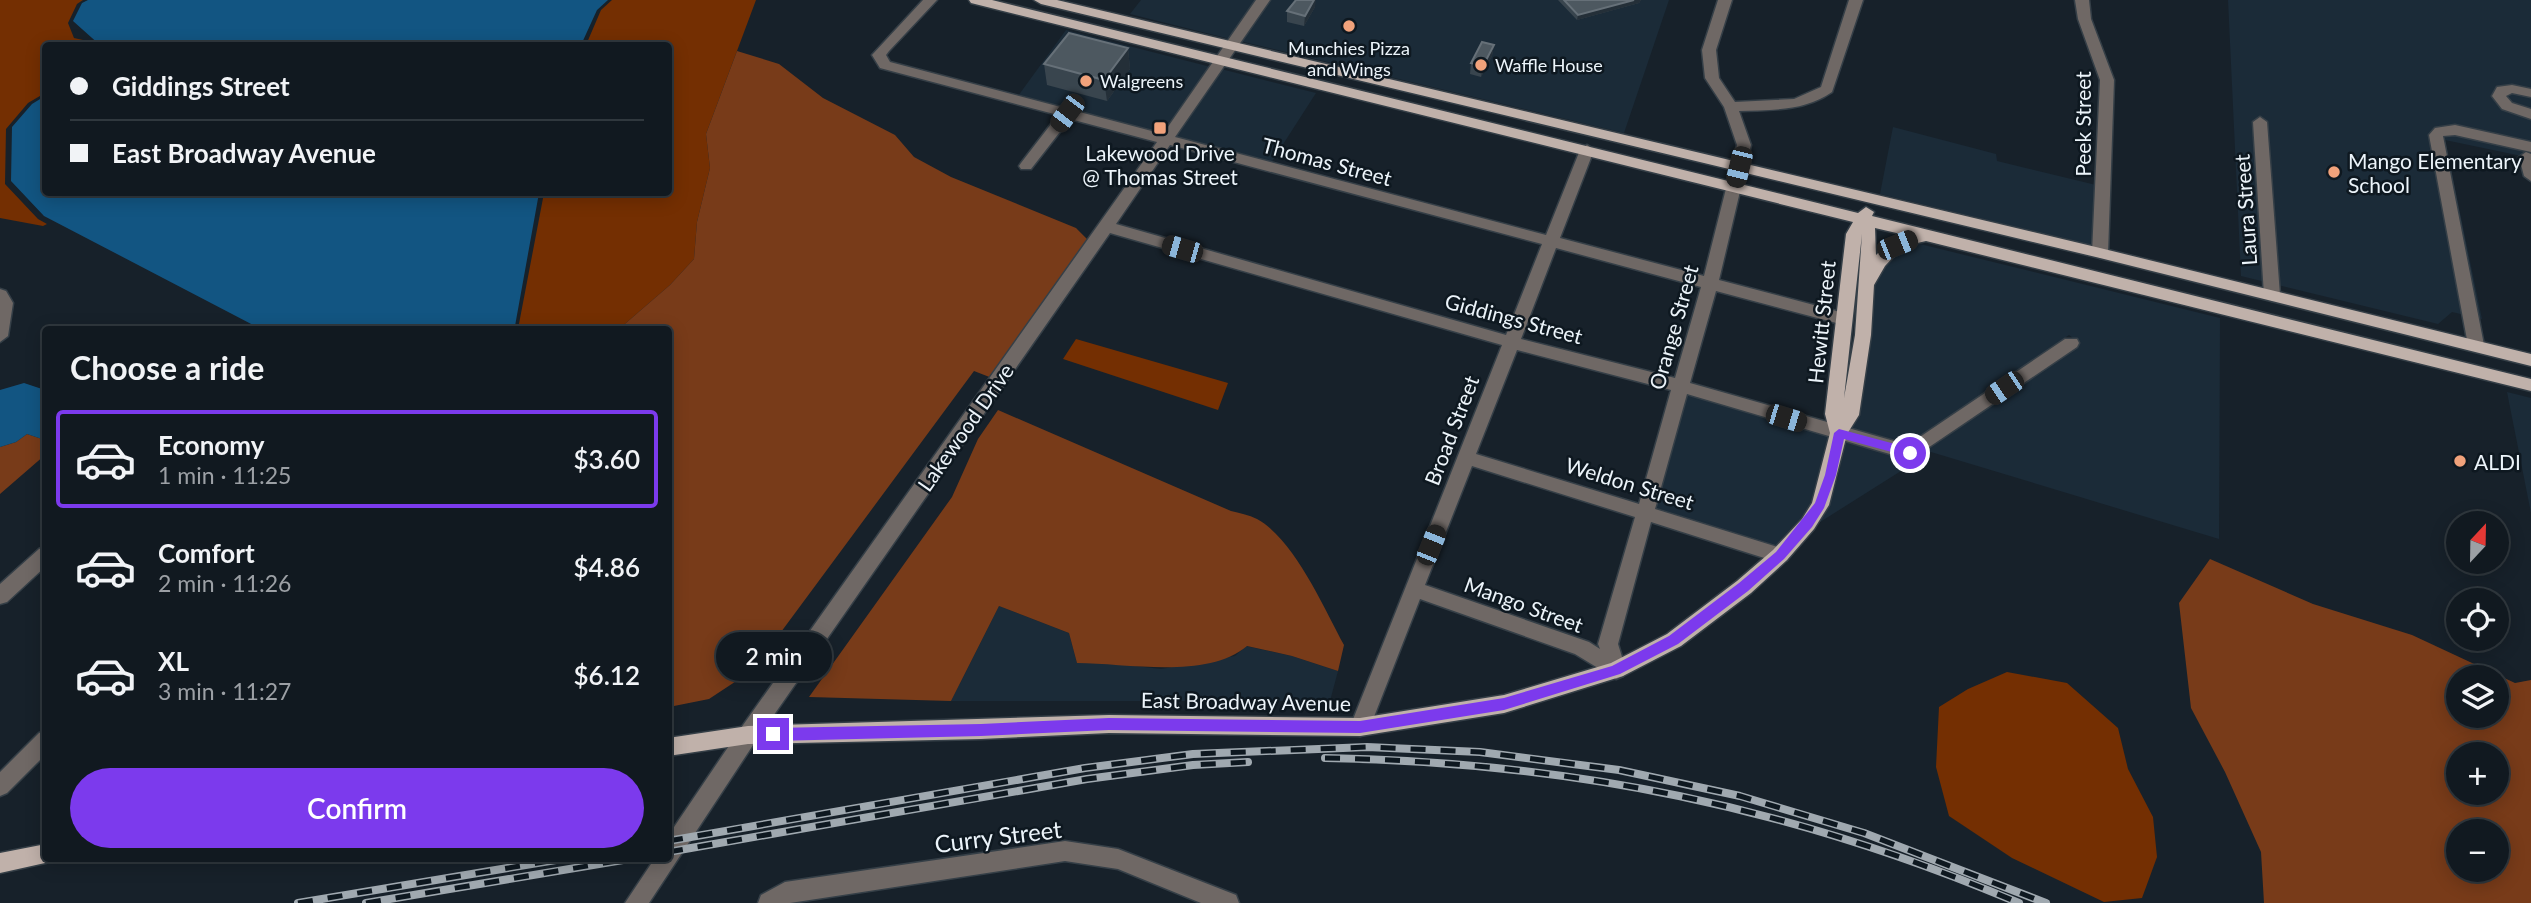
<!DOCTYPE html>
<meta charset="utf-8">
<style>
:root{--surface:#111920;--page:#1a2229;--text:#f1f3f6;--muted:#9ca0a5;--line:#30383e;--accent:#7c3aed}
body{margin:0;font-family:Lato,sans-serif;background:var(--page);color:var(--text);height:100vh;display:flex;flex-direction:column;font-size:26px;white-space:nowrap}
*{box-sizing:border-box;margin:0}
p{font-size:23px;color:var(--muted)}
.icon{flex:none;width:38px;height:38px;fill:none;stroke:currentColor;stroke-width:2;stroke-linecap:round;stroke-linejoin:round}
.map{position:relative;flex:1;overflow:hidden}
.panel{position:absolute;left:42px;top:326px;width:630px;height:536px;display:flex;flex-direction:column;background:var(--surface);border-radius:7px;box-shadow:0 4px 18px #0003,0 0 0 2px var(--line)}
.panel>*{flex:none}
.guide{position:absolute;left:42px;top:42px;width:630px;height:154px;border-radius:7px;box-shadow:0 4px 18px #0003,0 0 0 2px var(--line);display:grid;align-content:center;height:154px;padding:0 28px;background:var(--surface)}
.needle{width:46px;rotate:22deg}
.buttons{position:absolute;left:2446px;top:511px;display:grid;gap:14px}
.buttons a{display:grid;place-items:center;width:63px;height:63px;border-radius:50%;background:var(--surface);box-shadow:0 4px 18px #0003,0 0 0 2px var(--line);font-size:35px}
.end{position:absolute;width:32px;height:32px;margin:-16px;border:9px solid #7c3aed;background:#fff;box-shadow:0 0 0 4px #fff}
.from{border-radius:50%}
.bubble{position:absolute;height:49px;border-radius:24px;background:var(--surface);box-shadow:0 4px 18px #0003,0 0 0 2px var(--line);font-size:23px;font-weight:600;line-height:49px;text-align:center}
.car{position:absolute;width:21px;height:42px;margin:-21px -10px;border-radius:9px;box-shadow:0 0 5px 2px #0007;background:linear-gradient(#222 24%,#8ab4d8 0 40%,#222 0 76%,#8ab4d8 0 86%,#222 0)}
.guide b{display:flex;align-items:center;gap:24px;height:66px;font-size:26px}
.guide b+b{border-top:2px solid var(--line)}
.guide i{width:18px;height:18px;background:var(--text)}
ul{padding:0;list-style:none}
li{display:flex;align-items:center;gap:21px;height:98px;margin:0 14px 10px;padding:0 14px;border:4px solid transparent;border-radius:7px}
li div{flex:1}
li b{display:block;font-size:26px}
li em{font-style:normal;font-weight:600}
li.current{border-color:var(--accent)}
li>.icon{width:63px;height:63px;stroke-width:1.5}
h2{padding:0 28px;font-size:32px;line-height:84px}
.primary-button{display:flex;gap:14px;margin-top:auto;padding:14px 28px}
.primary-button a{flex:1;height:80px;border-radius:42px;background:var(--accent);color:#fff;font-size:28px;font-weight:600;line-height:80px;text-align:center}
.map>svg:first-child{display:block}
</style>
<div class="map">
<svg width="2531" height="903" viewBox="0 0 2531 903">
<rect width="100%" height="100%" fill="#17212a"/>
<path fill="#1b2b38" d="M1141,0H1257L1230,39L1130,14Z
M1268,0H1669L1624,133L1240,41Z
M2228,0H2531V158L2445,140L2482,319L2452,312L2438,324L2241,276Z
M1066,30L1211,67L1164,135L1018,96Z
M1221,69L1316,93L1271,163L1175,138Z
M1893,127L1996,154L1997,161L2096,185L2094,246L1880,194Z
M1916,243L2220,318L2219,539L1931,452L1817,524L1827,509L1838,477L1845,441L1910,461H1916L1917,457L2080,344L2069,335L1907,446L1849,430L1873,289L1886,261L1901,249Z
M2507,392L2531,398V513Z
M1685,393L1831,437L1813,501L1801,520L1777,547L1656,508Z
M999,606L1069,633L1077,663H1110L1161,669L1235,656L1246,646L1292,656L1338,671L1330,701H951Z"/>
<path fill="#742f02" d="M0,0H83L77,4L68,23L74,38L92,42L94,45L46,46L45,93L28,103L6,129L5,184L38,219L47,224L43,226L0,218Z
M612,0H756L706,134L710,168L697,222L694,259L670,285L619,329H518L544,193L668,192V46L586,45L601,10Z
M1076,339L1228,383L1218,410L1063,359Z
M2007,672L2067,683L2118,728L2128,769L2153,817L2157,857L2142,898L2104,902L2012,858L1949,816L1936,767L1939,707L1968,689Z"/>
<path fill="#783b19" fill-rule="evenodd" d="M737,51L779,64L823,98L895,135L914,157L951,177L1076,228L1087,239L1082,253L992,378L974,371L753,670L709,699L669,707L668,329H619L670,285L694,259L697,222L710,168L706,134Z
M998,410L1231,511C1239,513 1249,515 1257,519C1294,539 1324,608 1344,645L1338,671L1292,656L1247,646C1207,680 1126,663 1077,663L1069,633L999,606L951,701L809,697L952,497L978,439Z
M27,434L45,440V455L0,494V447L16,442Z
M2210,559L2313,604L2412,635L2515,683L2531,680V903H2264L2261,852L2225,772L2191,708L2179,603ZM2497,677V716H2459V677ZM2497,754V793H2459V754ZM2497,831V870H2459V831Z"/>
<path fill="#125582" d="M88,0H608L597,10L581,45L101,46L73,21L82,3Z
M45,96L46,192L539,193L515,326L512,329H261L44,216L11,181L12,127L32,104Z
M24,383L45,390V440L27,434L16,442L0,447V390Z"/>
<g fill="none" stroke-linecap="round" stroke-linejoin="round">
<g stroke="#353f47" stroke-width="3">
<path id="minor" d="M923,0H937L889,51L886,55L890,62L1163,134L1256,0H1270L1175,137L1546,235L1580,150L1587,145L1594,150L1560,238L1704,276L1737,145L1724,107L1705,78L1702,50L1718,0H1732L1716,50L1719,78L1735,102L1794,99L1821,87L1849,0H1863L1832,92C1805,111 1772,110 1739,111L1751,145L1719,280L1844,313L1852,319L1844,325L1716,291L1690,383L1908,445L2065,339H2077L2079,343L2077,347L1910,460L1687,394L1655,509L1787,550L1789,555L1787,560L1780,563L1651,522L1618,644L1626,670L1623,676L1616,679L1575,654L1420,599L1370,727L1367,734L1360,736L1353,734L1350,727L1502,345L1110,233L755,742L649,903H625L655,858H668V836L741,728L1157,142L1070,119L1031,169H1021L1019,166L1021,163L1058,115L880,68L872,55ZM1170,145L1542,244L1506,335L1116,224ZM1556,248L1701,287L1675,378L1521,339ZM1517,350L1671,390L1639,504L1476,454ZM1472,466L1635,517L1598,644L1600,649L1589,642L1425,585Z
M2075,0H2089L2091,19L2114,80L2108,253L2100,258L2092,253L2100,80L2078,19Z
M2512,85L2531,89V97L2512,93L2506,96L2512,103L2531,109V119L2502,109L2492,96L2497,87Z
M2260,117L2267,122L2280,295L2272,301L2264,295L2253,122Z
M2455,125L2531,142V152L2455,135L2443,136L2484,345L2476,351L2468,345L2429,135L2435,128Z
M2526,152L2531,154V181L2524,176L2519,157Z
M0,289L6,291L13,303L8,336L0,342Z
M46,546V566L7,602L0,604V584L39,549Z
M46,731V754L7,793L0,796V772L39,733Z
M1065,841L1118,849L1236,895L1239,903H1201L1118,869L1065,861L790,903H758L761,895L785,882Z"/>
</g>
<g stroke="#353f47" stroke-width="3">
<path id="major" d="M969,0H992L1858,213L1866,207L1874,212L1872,216L2531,379V391L1926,241L1913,244L1897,253L1885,266L1874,285L1871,335L1859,415L1847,434L1829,505L1814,529L1787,560L1751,593L1681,646L1623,676L1504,713L1360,736L1109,733L981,739L748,744L668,756V738L748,726L1109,715L1360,718L1504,695L1611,663L1667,634L1737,581L1773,550L1802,519L1812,503L1830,433L1825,414L1846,234L1853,222L971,3ZM1875,228L1905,235L1886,245L1876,255ZM1862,234L1855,335L1844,398Z
M1034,0H1057L2100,248L2531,354V366L2100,258L1041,4Z
M46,844V858H55L54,861L0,873V853Z"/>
</g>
<use href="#minor" fill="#6f6865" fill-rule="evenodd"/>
<use href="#major" fill="#c0b1aa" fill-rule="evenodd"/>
<g stroke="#a0a9b0" stroke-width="8">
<path id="rail" d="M1325,758C1570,762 1793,807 2019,903
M668,841L1085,768L1193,754L1367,747L1480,752L1619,770L1740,796L1864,833L2046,903
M668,852L1087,779L1193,765L1248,762
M298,903L568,858
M366,903L635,858"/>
</g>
<use href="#rail" stroke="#0e1820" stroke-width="5" stroke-dasharray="15" stroke-linecap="butt"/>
</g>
<path fill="#39454e" d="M1558,0H1641L1639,3L1577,20Z
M1315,7L1304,26L1287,22V11Z
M1494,45L1492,56L1481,77L1470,74L1471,63Z
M1128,48L1130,69L1107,101L1047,85L1044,64Z"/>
<path fill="#242f38" d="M1314,0H1316L1315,7L1304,26L1305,16Z
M1634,0H1641L1639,3L1577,20L1578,15Z
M1494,45L1492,56L1481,77L1483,66Z
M1128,48L1130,69L1107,101L1104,80Z"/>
<path fill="#4d5860" stroke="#667078" stroke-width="2" d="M1296,0H1314L1305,16L1287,11Z
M1564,0H1634L1578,15Z
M1069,33L1128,48L1104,80L1044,64Z
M1482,42L1494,45L1483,66L1471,63Z"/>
<path fill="#7c3aed" d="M1839,429L1910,448L1915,453L1910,457L1844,439L1836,475L1824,508L1812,527L1784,559L1748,591L1678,644L1620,674L1504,710L1360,733L1109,730L981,736L773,741L767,734L773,728L981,724L1109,718L1360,721L1504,698L1612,666L1669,636L1739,583L1776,552L1815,503L1825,475L1834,433Z"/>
<g fill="#f1a27b" stroke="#0e1820" stroke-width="2.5">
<circle cx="1349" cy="26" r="7"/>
<circle cx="1481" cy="65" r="7"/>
<circle cx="1086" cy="81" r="7"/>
<rect x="1153" y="121" width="14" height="14" rx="3.5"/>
<circle cx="2334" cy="172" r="7"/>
<circle cx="2460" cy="461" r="7"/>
</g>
<g text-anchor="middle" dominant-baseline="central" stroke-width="5" stroke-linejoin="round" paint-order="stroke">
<g font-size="18" fill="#ecf4fa" stroke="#0e1820" text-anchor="start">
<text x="1349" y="48" text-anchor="middle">Munchies Pizza<tspan x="1349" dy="21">and Wings</tspan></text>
<text x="1495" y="65">Waffle House</text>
<text x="1100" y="81">Walgreens</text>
</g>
<g font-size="21" fill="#ecf4fa" stroke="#0e1820">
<text transform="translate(2082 124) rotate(-90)">Peek Street</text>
<text transform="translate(1327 161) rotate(15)">Thomas Street</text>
<text transform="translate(2245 210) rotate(-94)">Laura Street</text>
<text transform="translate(1514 318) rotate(15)">Giddings Street</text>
<text transform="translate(1821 322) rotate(-84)">Hewitt Street</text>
<text transform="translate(1673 327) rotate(-74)">Orange Street</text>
<text transform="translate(965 427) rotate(-55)">Lakewood Drive</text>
<text transform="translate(1451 430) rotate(-69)">Broad Street</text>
<text transform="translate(1630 483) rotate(17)">Weldon Street</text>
<text transform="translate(1524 604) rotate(20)">Mango Street</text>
<text transform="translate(1246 701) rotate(1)">East Broadway Avenue</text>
</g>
<g font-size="21" fill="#ecf4fa" stroke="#0e1820" text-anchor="start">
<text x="1160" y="152" text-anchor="middle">Lakewood Drive<tspan x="1160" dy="24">@ Thomas Street</tspan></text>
<text x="2348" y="160">Mango Elementary<tspan x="2348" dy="24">School</tspan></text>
<text x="2474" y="461">ALDI</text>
</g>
<g font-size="24" fill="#ecf4fa" stroke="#0e1820">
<text transform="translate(998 836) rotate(-7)">Curry Street</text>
</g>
</g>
</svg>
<div class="buttons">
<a><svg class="needle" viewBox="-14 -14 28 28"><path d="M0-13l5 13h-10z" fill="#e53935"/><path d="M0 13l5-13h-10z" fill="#9ca0a5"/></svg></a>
<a><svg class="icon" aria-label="locate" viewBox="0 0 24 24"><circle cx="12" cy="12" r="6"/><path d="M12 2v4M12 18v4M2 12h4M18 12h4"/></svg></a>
<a><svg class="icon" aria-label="layers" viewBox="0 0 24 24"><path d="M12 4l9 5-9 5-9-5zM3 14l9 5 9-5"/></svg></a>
<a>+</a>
<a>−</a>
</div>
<i class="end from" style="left:1910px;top:453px"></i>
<i class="end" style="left:773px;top:734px"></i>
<div class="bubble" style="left:716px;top:632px;width:116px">2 min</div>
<i class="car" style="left:1067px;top:113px;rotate:217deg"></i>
<i class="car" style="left:1739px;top:167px;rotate:194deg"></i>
<i class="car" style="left:1897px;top:245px;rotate:68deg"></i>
<i class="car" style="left:1182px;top:249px;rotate:286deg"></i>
<i class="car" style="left:2004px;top:388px;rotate:236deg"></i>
<i class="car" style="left:1786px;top:418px;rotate:107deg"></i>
<i class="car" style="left:1431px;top:545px;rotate:22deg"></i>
<div class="guide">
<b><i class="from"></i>Giddings Street</b>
<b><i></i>East Broadway Avenue</b>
</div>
<section class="panel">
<h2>Choose a ride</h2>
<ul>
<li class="current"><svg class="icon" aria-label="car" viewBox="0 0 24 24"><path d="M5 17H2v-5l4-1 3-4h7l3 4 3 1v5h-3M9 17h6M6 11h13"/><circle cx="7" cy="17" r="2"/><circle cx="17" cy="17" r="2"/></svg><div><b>Economy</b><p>1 min · 11:25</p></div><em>$3.60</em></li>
<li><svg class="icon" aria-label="car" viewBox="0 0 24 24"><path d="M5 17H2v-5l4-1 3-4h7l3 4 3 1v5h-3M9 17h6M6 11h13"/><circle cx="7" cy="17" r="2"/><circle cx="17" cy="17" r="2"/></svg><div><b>Comfort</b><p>2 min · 11:26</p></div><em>$4.86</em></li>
<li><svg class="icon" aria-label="car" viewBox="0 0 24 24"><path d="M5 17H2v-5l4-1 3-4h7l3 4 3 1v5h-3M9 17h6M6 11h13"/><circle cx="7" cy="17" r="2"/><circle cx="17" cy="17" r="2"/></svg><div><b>XL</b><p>3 min · 11:27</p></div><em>$6.12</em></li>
</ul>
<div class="primary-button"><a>Confirm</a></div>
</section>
</div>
